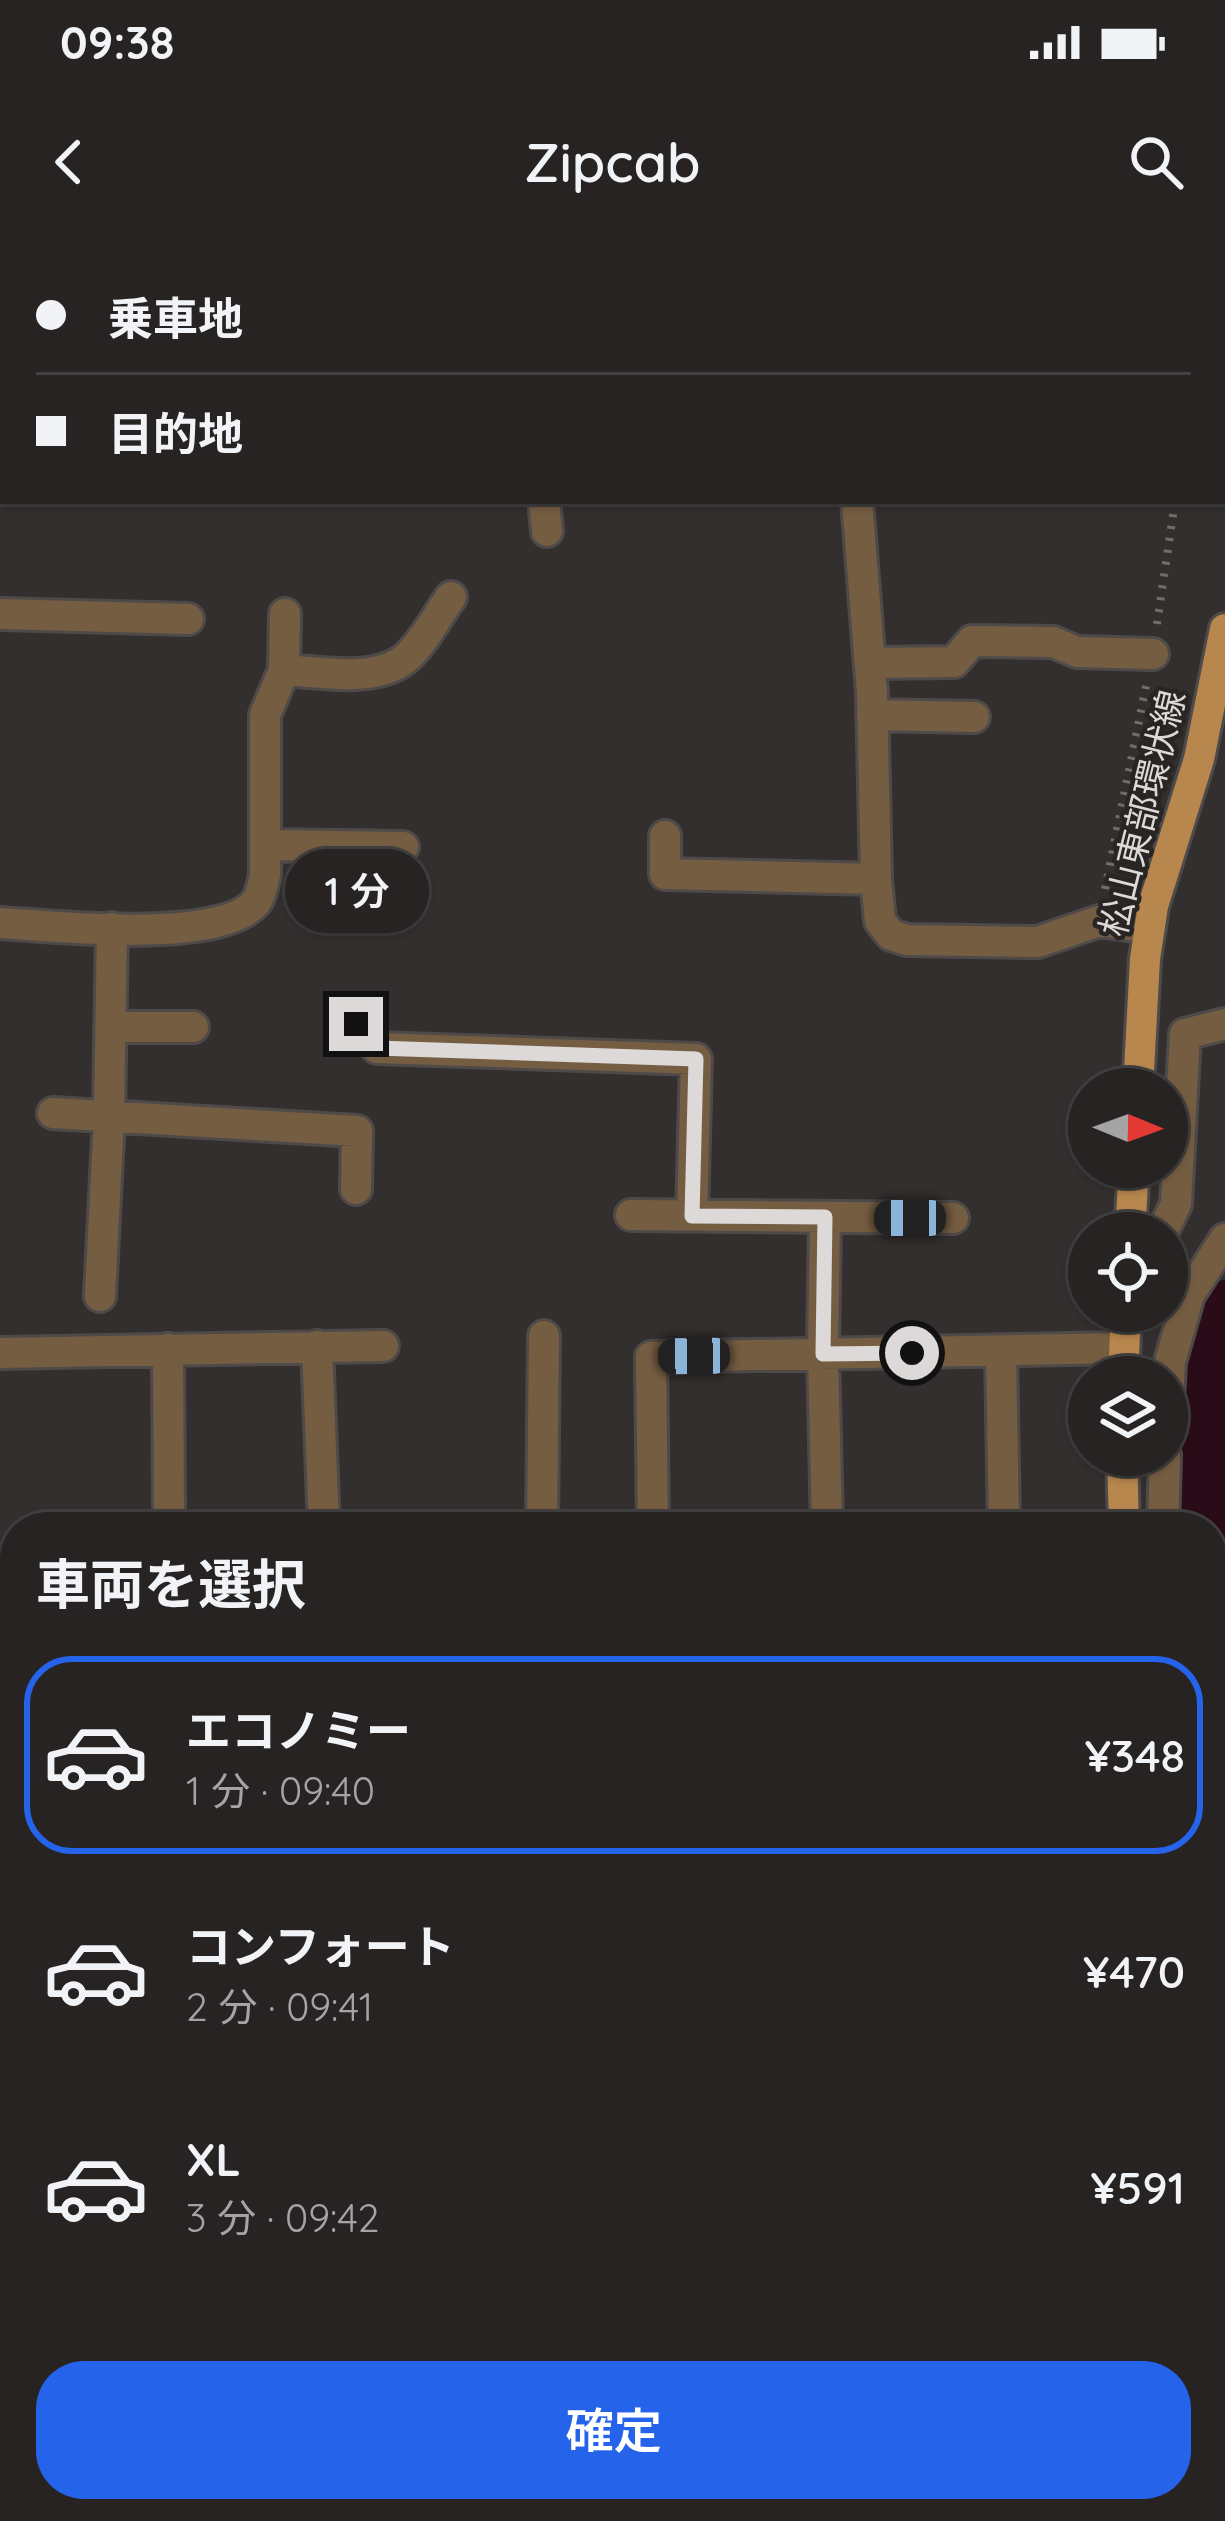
<!DOCTYPE html>
<html lang="ja">
<meta charset="utf-8">
<style>
:root{--surface:#262322;--page:#322f2f;--text:#f1f3f6;--muted:#a4a4a5;--line:#424040;--accent:#2563eb}
body{margin:0;font-family:Quicksand,"Noto Sans JP",sans-serif;background:var(--page);color:var(--text);height:100vh;display:flex;flex-direction:column;font-size:45px;white-space:nowrap}
*{box-sizing:border-box;margin:0}
p{font-size:39px;color:var(--muted)}
.icon{flex:none;width:66px;height:66px;fill:none;stroke:currentColor;stroke-width:2;stroke-linecap:round;stroke-linejoin:round}
.map{position:relative;flex:1;overflow:hidden}
.side{position:absolute;left:0px;top:1272px;width:1227px;height:1011px;display:flex;flex-direction:column;background:var(--surface);border-radius:48px 48px 0 0;box-shadow:0 3px 9px #0004,0 0 0 3px var(--line)}
.side>*{flex:none}
.banner{position:absolute;left:0px;top:0px;width:1227px;height:264px;box-shadow:0 3px 9px #0004,0 0 0 3px var(--line);display:grid;align-content:center;height:264px;padding:0 36px;background:var(--surface)}
.needle{width:78px;rotate:91deg}
.controls{position:absolute;left:1068px;top:828px;display:grid;gap:24px}
.controls a{display:grid;place-items:center;width:120px;height:120px;border-radius:50%;background:var(--surface);box-shadow:0 3px 9px #0004,0 0 0 3px var(--line);font-size:60px}
.end{position:absolute;width:54px;height:54px;margin:-27px;border:15px solid #dcd9d8;background:#111;box-shadow:0 0 0 6px #111}
.from{border-radius:50%}
.bubble{position:absolute;height:84px;border-radius:42px;background:var(--surface);box-shadow:0 3px 9px #0004,0 0 0 3px var(--line);font-size:39px;font-weight:600;line-height:84px;text-align:center}
.car{position:absolute;width:36px;height:72px;margin:-36px -18px;border-radius:15px;box-shadow:0 0 9px 3px #0007;background:linear-gradient(#222 24%,#8ab4d8 0 40%,#222 0 76%,#8ab4d8 0 86%,#222 0)}
.banner b{display:flex;align-items:center;gap:42px;height:114px;font-size:45px}
.banner b+b{border-top:3px solid var(--line)}
.banner i{width:30px;height:30px;background:var(--text)}
ul{padding:0;list-style:none}
li{display:flex;align-items:center;gap:36px;height:198px;margin:0 24px 18px;padding:0 12px;border:6px solid transparent;border-radius:48px}
li div{flex:1}
li b{display:block;font-size:45px}
li em{font-style:normal;font-weight:600}
li.on{border-color:var(--accent)}
li>.icon{width:108px;height:108px;stroke-width:1.5}
h2{padding:0 36px;font-size:54px;line-height:144px}
.cta{display:flex;gap:24px;margin-top:auto;padding:24px 36px}
.cta a{flex:1;height:138px;border-radius:48px;background:var(--accent);color:#fff;font-size:48px;font-weight:600;line-height:138px;text-align:center}
.status{display:flex;justify-content:space-between;align-items:center;height:84px;padding:0 60px;background:var(--surface);direction:ltr}
.status svg{height:33px;fill:currentColor}
header{display:flex;justify-content:space-between;align-items:center;height:156px;padding:0 36px;background:var(--surface);font-size:54px;font-weight:600}
.map>svg:first-child{display:block}
</style>
<div class="status"><b>09:38</b><svg viewBox="0 0 49 12"><path d="M0 12V9h3v3zM5 12V6h3v6zM10 12V3h3v9zM15 12V0h3v12zM26 1h20v11H26zM47 4h2v5h-2z"/></svg></div>
<header><svg class="icon" aria-label="back" viewBox="0 0 24 24"><path d="M15 5l-7 7 7 7"/></svg>Zipcab<svg class="icon" aria-label="search" viewBox="0 0 24 24"><circle cx="10" cy="10" r="6"/><path d="M15 15l6 6"/></svg></header>
<div class="map">
<svg width="1225" height="2281" viewBox="0 0 1225 2281">
<rect width="100%" height="100%" fill="#332f2e"/>
<g fill="none" stroke-linecap="round" stroke-linejoin="round">
<path stroke="#290c17" stroke-width="72" d="M1199,1287L1198,1189L1212,1117L1225,1076
M1212,2058L1222,2281"/>
</g>
<path fill="#645f5f" stroke="#959090" stroke-width="3" d="M320,2268H494V2281H320Z
M611,2268H682L681,2281H610Z
M873,2268H1104L1103,2281H953L872,2275Z"/>
<g fill="none" stroke-linecap="round" stroke-linejoin="round">
<g stroke="#4e4a49" stroke-width="36">
<path id="minor" d="M0,147H3
M1224,172H1225
M544,261L547,291
M857,261L872,452L876,639L880,681L891,695L907,700L1038,702L1099,681L1150,688
M0,374L188,379
M870,423L954,422L972,401L1053,402L1077,412L1153,414
M284,430C321,432 374,443 405,419C423,404 437,376 451,357
M872,475L974,477
M665,596V634L876,639
M265,605L403,607
M0,683C54,686 221,705 256,662C261,656 263,643 265,635V475L284,430L285,374
M356,784L377,808L696,819L692,976
M110,787H193
M53,873L357,891L356,949
M631,975L953,978
M825,977L823,1114L827,1287
M1162,993L1176,964L1185,794L1225,784
M100,1056L109,876L112,688
M317,1106L324,1287
M168,1109L169,1275
M1001,1112L1004,1287
M0,1113L383,1106
M1167,1178L1170,1122L1189,1055L1225,999
M542,1287L544,1096
M653,1287L651,1117L1123,1108
M1163,1287L1165,1215
M0,1564H15
M0,1728L15,1729
M0,2081H15
M1212,2139L1225,2137
M295,2281L296,2268"/>
</g>
<g stroke="#4e4a49" stroke-width="36">
<path id="primary" d="M1138,849L1145,719L1153,666L1199,519L1225,389
M1130,993L1134,927
M1123,1137L1126,1071
M1122,1215L1124,1287
M1160,2268V2281"/>
</g>
<path stroke="#716d6c" stroke-width="8" stroke-dasharray="3 9" stroke-linecap="butt" d="M814,3V0
M1194,3V0
M1157,384L1175,261
M1105,649L1146,446"/>
<use href="#minor" stroke="#755d42" stroke-width="30"/>
<use href="#primary" stroke="#b7874e" stroke-width="30"/>
</g>
<g fill="none" stroke-linecap="round" stroke-linejoin="round">
<path stroke="#dcd9d8" stroke-width="15" d="M356,784L377,808L696,819L692,976L825,977L823,1114L912,1113"/>
</g>
<g text-anchor="middle" dominant-baseline="central" stroke-width="9" stroke-linejoin="round" paint-order="stroke">
<g font-size="36" fill="#dcd9d8" stroke="#292524">
<text transform="translate(1142 573) rotate(-76)">松山東部環状線</text>
</g>
</g>
</svg>
<div class="controls">
<a><svg class="needle" viewBox="-14 -14 28 28"><path d="M0-13l5 13h-10z" fill="#e53935"/><path d="M0 13l5-13h-10z" fill="#a4a4a5"/></svg></a>
<a><svg class="icon" aria-label="locate" viewBox="0 0 24 24"><circle cx="12" cy="12" r="6"/><path d="M12 2v4M12 18v4M2 12h4M18 12h4"/></svg></a>
<a><svg class="icon" aria-label="layers" viewBox="0 0 24 24"><path d="M12 4l9 5-9 5-9-5zM3 14l9 5 9-5"/></svg></a>
</div>
<i class="end from" style="left:912px;top:1113px"></i>
<i class="end" style="left:356px;top:784px"></i>
<div class="bubble" style="left:285px;top:609px;width:144px">1 分</div>
<i class="car" style="left:910px;top:978px;rotate:270deg"></i>
<i class="car" style="left:694px;top:1116px;rotate:269deg"></i>
<div class="banner">
<b><i class="from"></i>乗車地</b>
<b><i></i>目的地</b>
</div>
<section class="side">
<h2>車両を選択</h2>
<ul>
<li class="on"><svg class="icon" aria-label="car" viewBox="0 0 24 24"><path d="M5 17H2v-5l4-1 3-4h7l3 4 3 1v5h-3M9 17h6M6 11h13"/><circle cx="7" cy="17" r="2"/><circle cx="17" cy="17" r="2"/></svg><div><b>エコノミー</b><p>1 分 · 09:40</p></div><em>¥348</em></li>
<li><svg class="icon" aria-label="car" viewBox="0 0 24 24"><path d="M5 17H2v-5l4-1 3-4h7l3 4 3 1v5h-3M9 17h6M6 11h13"/><circle cx="7" cy="17" r="2"/><circle cx="17" cy="17" r="2"/></svg><div><b>コンフォート</b><p>2 分 · 09:41</p></div><em>¥470</em></li>
<li><svg class="icon" aria-label="car" viewBox="0 0 24 24"><path d="M5 17H2v-5l4-1 3-4h7l3 4 3 1v5h-3M9 17h6M6 11h13"/><circle cx="7" cy="17" r="2"/><circle cx="17" cy="17" r="2"/></svg><div><b>XL</b><p>3 分 · 09:42</p></div><em>¥591</em></li>
</ul>
<div class="cta"><a>確定</a></div>
</section>
</div>
